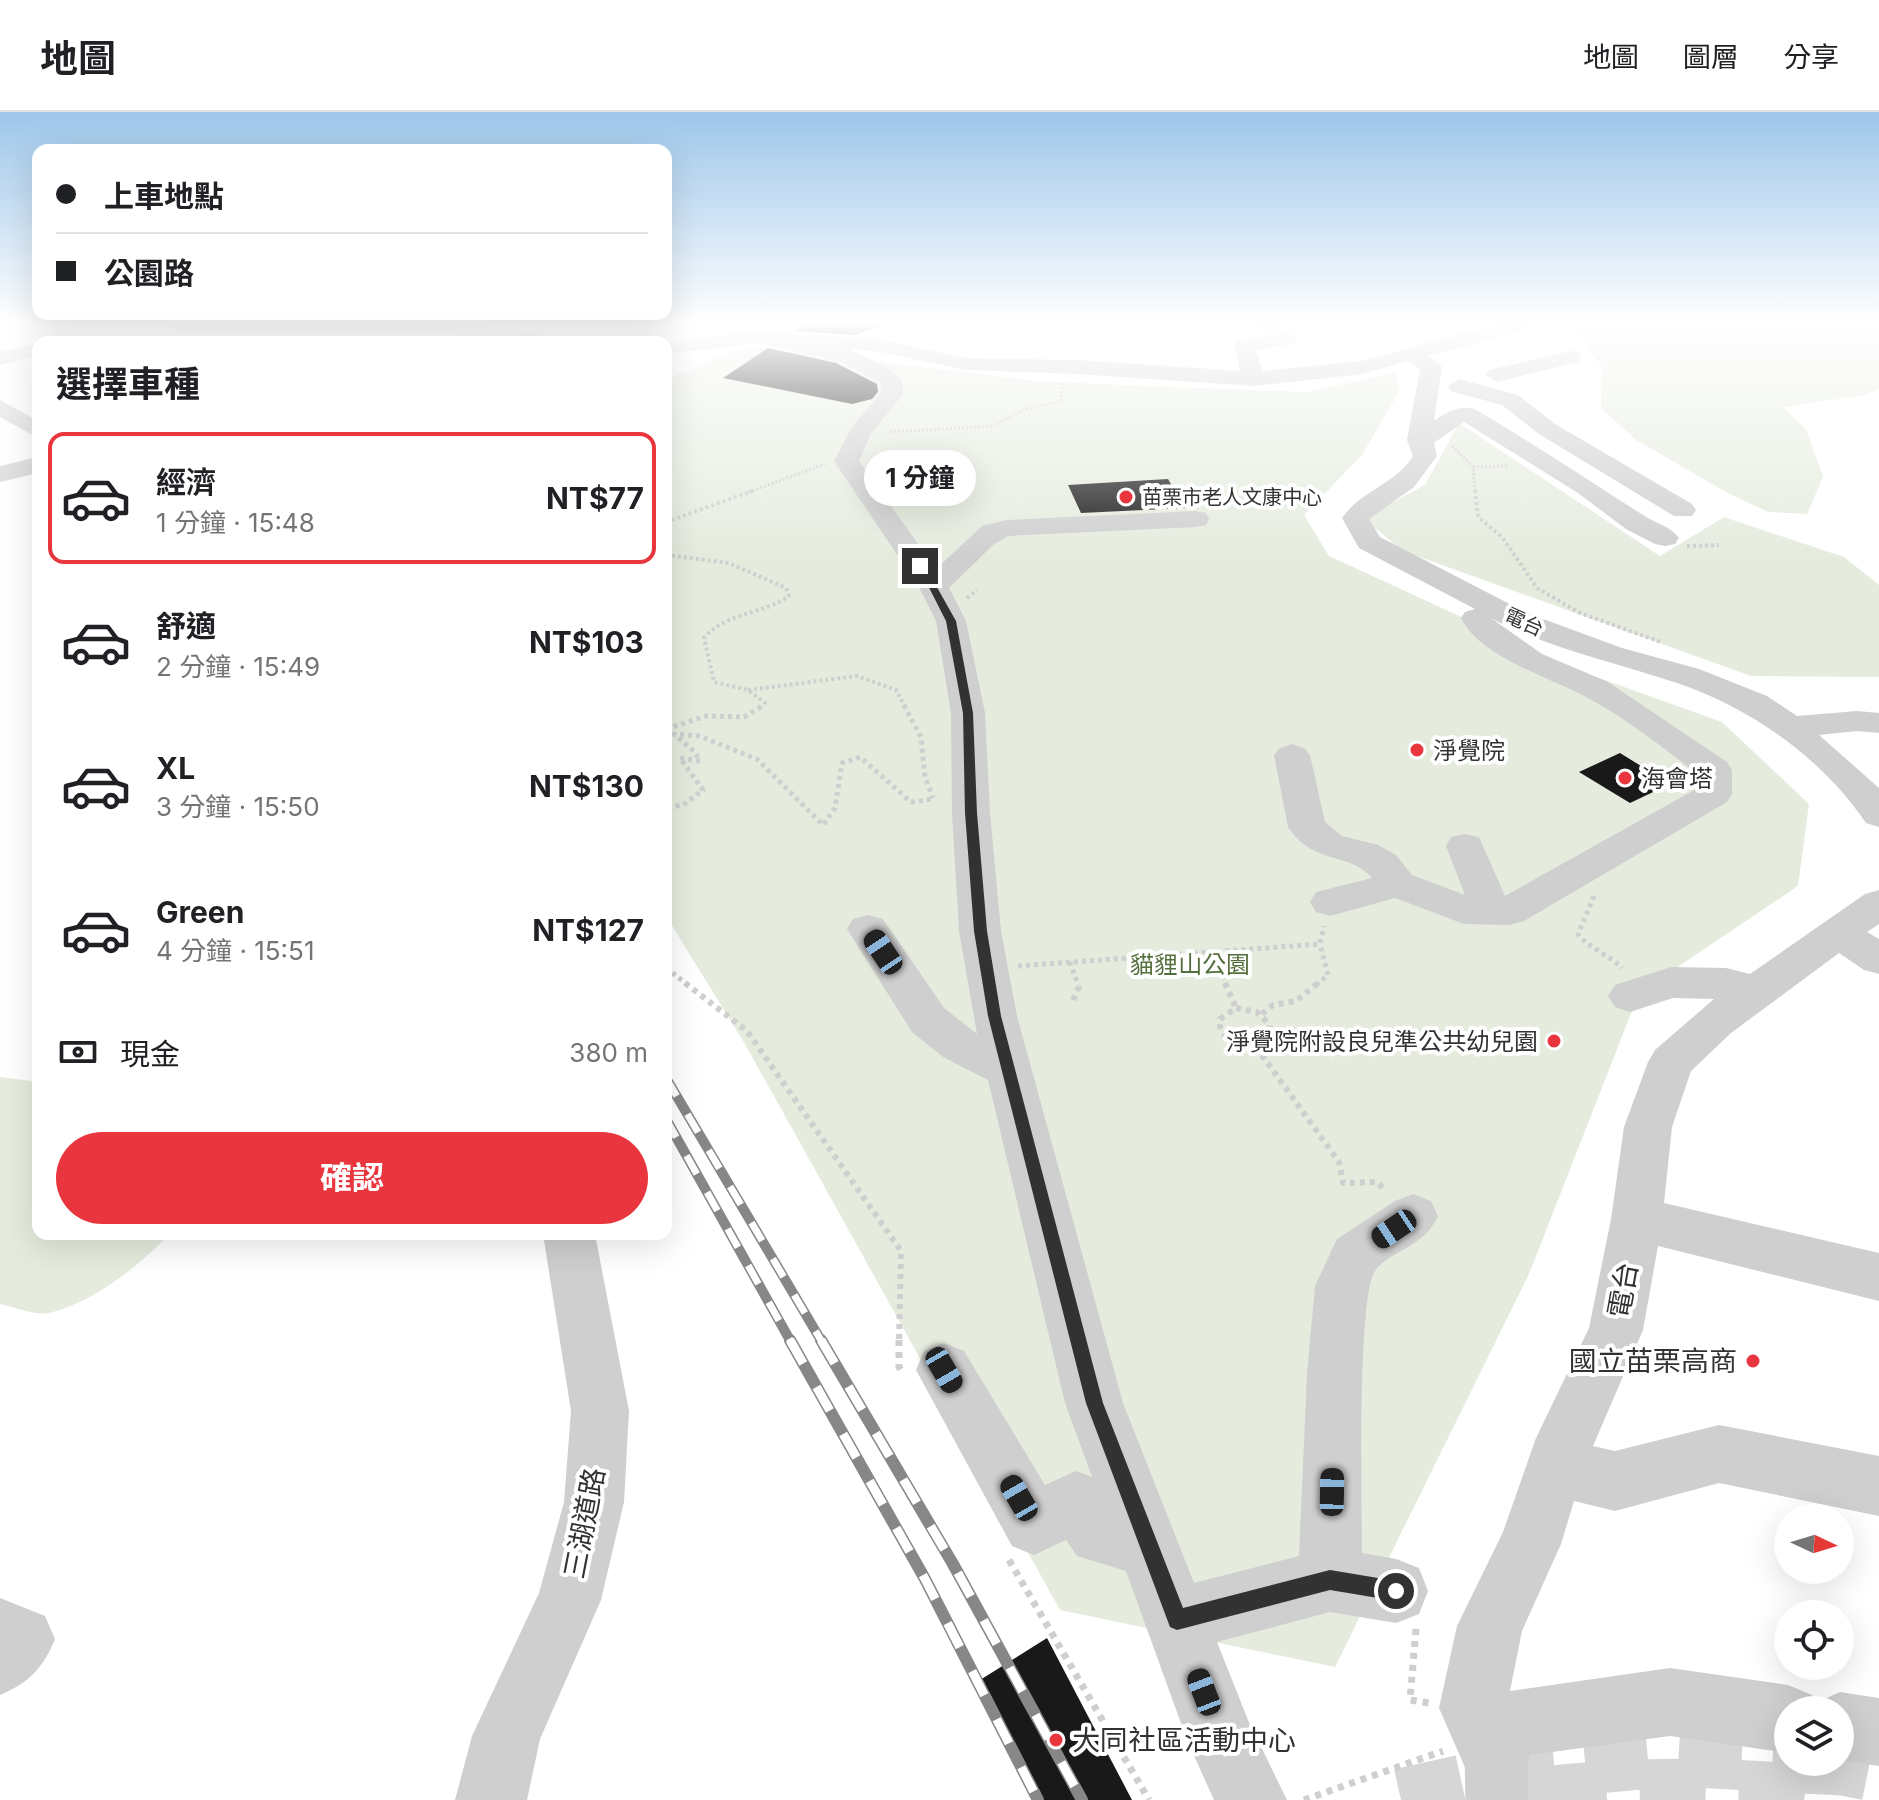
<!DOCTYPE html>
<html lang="zh-TW">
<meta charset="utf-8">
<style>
:root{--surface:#fff;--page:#f2f2f2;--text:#202124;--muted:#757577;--line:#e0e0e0;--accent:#e8353e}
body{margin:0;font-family:Inter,"Noto Sans TC",sans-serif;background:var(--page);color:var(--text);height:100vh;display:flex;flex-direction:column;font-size:30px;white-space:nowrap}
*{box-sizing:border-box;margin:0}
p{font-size:26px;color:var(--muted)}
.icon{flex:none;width:44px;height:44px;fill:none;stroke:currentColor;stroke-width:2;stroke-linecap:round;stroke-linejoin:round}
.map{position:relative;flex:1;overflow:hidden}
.sheet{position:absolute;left:32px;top:224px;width:640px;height:904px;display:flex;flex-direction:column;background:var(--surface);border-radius:16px;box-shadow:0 8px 32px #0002}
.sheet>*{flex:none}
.guide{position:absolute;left:32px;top:32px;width:640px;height:176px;border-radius:16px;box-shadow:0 8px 32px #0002;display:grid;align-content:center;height:176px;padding:0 24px;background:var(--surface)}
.needle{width:52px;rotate:94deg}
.controls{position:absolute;left:1774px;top:1392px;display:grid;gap:16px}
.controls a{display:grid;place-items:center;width:80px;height:80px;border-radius:50%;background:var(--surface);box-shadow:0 8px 32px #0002;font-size:40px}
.end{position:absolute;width:36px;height:36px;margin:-18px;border:10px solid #323232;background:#fff;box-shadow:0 0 0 4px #fff}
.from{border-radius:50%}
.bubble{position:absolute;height:56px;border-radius:28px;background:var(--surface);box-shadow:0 8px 32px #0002;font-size:26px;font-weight:700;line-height:56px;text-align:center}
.car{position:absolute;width:24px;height:48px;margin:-24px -12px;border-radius:10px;box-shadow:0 0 6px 2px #0007;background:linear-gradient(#222 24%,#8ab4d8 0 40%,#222 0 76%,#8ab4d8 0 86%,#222 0)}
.guide b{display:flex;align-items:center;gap:28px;height:76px;font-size:30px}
.guide b+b{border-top:2px solid var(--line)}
.guide i{width:20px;height:20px;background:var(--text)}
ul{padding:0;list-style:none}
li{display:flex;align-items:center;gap:24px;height:132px;margin:0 16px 12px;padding:0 8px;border:4px solid transparent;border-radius:16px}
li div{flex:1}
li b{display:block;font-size:30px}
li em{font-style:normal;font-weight:700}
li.on{border-color:var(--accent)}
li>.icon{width:72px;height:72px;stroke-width:1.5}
h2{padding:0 24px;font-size:36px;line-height:96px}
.pay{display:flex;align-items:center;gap:20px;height:88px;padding:0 24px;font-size:30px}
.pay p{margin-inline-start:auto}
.button{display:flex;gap:16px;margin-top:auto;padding:16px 24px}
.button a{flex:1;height:92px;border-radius:48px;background:var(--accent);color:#fff;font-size:32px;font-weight:700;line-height:92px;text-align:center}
header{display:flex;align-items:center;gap:48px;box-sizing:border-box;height:112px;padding:0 40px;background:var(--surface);border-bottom:2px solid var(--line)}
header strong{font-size:38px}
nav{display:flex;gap:44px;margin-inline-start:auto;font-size:28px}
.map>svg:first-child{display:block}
</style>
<header>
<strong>地圖</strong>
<nav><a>地圖</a><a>圖層</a><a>分享</a></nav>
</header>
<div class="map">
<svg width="1879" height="1688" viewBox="0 0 1879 1688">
<rect width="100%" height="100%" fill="#fff"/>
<path fill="#e5ecde" d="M1697,211H1879V277L1865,283L1783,295L1806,317L1823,365L1807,402L1768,400L1726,380L1636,328L1601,296L1602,255L1571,214L1688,216Z
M755,235L1036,269L1145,274L1307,280L1395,261L1400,278L1362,343L1304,403L1329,444L1574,557L1722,610L1809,692L1798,774L1639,881L1529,1162L1335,1555L1060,1498L745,932L666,804V267L738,238Z
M1459,311L1660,444L1724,405L1844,445L1879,473V565L1751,564L1403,439L1363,406L1425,373Z
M0,965L38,970V1122H170C138,1154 95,1190 49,1201C36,1204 14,1195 0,1192Z"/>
<path fill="#191919" d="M807,211H879L880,214L855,223L795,219Z
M768,236L836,251L877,272L878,280L872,287L852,292L723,266Z
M1168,367L1185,396L1081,401L1068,373Z
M1620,641L1670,672L1630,691L1579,660Z
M1047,1526L1132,1688H1042L980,1568Z"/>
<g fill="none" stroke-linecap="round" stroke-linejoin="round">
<path stroke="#d6d6d6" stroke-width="63" stroke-dasharray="63 31" stroke-linecap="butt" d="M1806,1650L1844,1652L1879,1659
M1401,1688L1552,1654L1675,1643L1788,1649"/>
<path stroke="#d6d6d6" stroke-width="66" stroke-dasharray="66 33" stroke-linecap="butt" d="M1541,1688C1639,1676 1735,1678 1833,1688"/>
<path stroke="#cfcfcf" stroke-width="3" stroke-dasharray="2 2" stroke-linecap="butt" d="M890,320L992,314L1024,298L1061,289L1062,271
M1452,334L1473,355L1475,380
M1473,355L1508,354
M749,380L825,352"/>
<path stroke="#cfcfcf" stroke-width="4" stroke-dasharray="3 3" stroke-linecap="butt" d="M1475,378L1478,405L1502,425L1537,476L1580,501L1661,530
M666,410L755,378
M1687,434L1719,433
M666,443L729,451L786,476L789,484C762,503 726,500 704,526L714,570L748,578L765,591L762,595
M967,486L977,478
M748,578L857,564L896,578L905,595"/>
<path stroke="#cfcfcf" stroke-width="5" stroke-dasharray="4 4" stroke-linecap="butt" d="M904,593L921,625L925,665L933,686
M666,617L706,604L744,605L764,593
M668,697L686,691L703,678L680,646L700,649L695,640L674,622L699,624L757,647L823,713L835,696L842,651L860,645L911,690L933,687
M1594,784L1578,822C1586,834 1609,843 1622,856
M1218,840L1226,873
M1070,850L1078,873
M1018,854L1320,832L1324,814
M666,856L688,873
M1316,873L1328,863L1320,832"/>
<path stroke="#cfcfcf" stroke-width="6" stroke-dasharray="5 5" stroke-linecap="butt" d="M685,871L747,919L901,1139L899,1230
M1225,871L1236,896
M1073,888L1079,875L1078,871
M1236,896L1257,900L1270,913L1269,927L1247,935C1234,929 1217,925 1220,907Z
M1262,902L1273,893L1296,889L1318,871
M1256,935L1339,1050L1343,1071L1377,1070L1386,1079"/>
<path stroke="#cfcfcf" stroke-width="7" stroke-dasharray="6 6" stroke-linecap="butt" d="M899,1228V1255L903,1262
M1009,1448L1149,1688
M1416,1517L1410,1588L1429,1591
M1304,1688L1443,1639"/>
<path fill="#cfcfcf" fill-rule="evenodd" d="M462,211L554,224L564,230H510L437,220L176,218L166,212Z
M1252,211H1276L1297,227L1294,231L1256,238L1262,259L1361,249L1503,211H1536L1533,215L1428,244L1442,255L1434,309C1446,300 1460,293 1475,297C1532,331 1587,367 1643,403C1654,411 1671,414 1679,426L1675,432L1665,434L1655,432L1626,417L1578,381L1464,310L1434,331L1437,344L1414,375L1369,407L1380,425L1527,501L1622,536L1699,557L1767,584L1797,604L1857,599L1879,601V621L1857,619L1819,623L1879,676V715L1866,711C1822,646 1751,596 1677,571C1615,550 1550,537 1491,506L1542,542L1608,570L1727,650L1732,658V682L1727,690L1524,809L1510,813L1464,812L1395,786L1330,804L1316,800L1310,790L1316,780L1372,766C1349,739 1314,754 1288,715L1274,643L1280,636L1292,632L1304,636L1310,643L1325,710L1342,724L1378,733L1396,743L1412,763L1465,783L1446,734L1451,725L1465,722L1479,725L1505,784L1696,677V661C1661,634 1624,605 1584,584C1549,565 1480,545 1461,506L1465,500L1475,497L1359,436L1342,406C1360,379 1395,373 1413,344L1407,328L1420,257L1408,249L1362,262L1253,274L1078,262L966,258L876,239L848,237L884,253L902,268L903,282L871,322L859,349L936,457L982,414L1006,408L1196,399L1206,401L1209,407L1206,413L1196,415L1008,424L993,433L949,476L966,509L985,601L990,701L1001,819L1017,904L1123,1291L1194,1471L1299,1444L1307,1262L1315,1174L1337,1127L1395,1089L1413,1082L1431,1089L1438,1104C1423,1137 1391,1137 1375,1159C1357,1184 1362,1398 1362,1441L1396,1447L1419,1456L1428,1479L1419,1502L1396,1511L1330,1500L1217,1530L1248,1608L1287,1688H1214L1187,1628L1126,1459L1077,1444L1066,1428L1034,1443L1012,1434L916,1258L924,1239L944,1231L964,1239L1045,1373L1076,1359L1092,1365L1065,1291L988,968L943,945L912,920L847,817L853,807L868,803L883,807L944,896L977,922L959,819L952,701L951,601L936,509L919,475L834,349L852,315L881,281L880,270L837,248L758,231L666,242L665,230L758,219L876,227L966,246L1078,248L1240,259L1234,233L1237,229L1267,223Z
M38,231V243L0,253V240Z
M1570,239L1578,240L1581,245L1578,250L1497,270L1486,263L1489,258Z
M1459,267L1518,283L1555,312L1692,392L1696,398L1692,404H1674L1539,322L1502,293L1451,279L1448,274Z
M0,288L38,309V326L0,305Z
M38,345V361L0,370V354Z
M1879,778V812L1867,820L1879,827V862L1864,858L1839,841L1731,921L1691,959L1672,1015L1664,1091L1879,1141V1189L1658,1134L1643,1218L1593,1334L1615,1339L1719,1313L1879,1344V1404L1719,1371L1615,1399L1574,1389L1561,1432L1522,1519L1510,1579L1670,1556L1788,1573L1812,1583L1815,1591L1840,1580L1879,1586V1654L1840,1648V1598H1788V1641L1670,1624L1530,1643L1521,1669L1496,1679L1471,1669L1439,1596L1457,1514L1503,1420L1536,1326L1589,1216L1611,1107L1624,1015L1648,950L1655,938L1714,887L1673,886L1630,900L1615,895L1608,884L1615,873L1671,855L1726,856L1750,862L1865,782Z
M543,1122H595L629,1299L624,1390L601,1488L540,1627L527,1688H455L472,1624L539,1481L564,1390L571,1299Z
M0,1486L45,1504L55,1527C43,1556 29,1571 0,1583Z"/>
<g stroke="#878787" stroke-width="10">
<path id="rail-far1" d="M666,966L822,1230
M666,1007L791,1230"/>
</g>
<g stroke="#878787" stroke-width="12">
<path id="rail" d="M790,1228L925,1467L1038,1688
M821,1228L953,1452L1082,1688"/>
</g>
<use href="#rail-far1" stroke="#fff" stroke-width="7" stroke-dasharray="21" stroke-linecap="butt"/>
<use href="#rail" stroke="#fff" stroke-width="9" stroke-dasharray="27" stroke-linecap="butt"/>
<path stroke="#cfcfcf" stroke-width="63" d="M1496,1644L1497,1688"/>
</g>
<linearGradient id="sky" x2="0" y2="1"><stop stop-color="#9dc6ea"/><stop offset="0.47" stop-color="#fff"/><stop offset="1" stop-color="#fff" stop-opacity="0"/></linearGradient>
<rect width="1879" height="447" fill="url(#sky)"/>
<path fill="#323232" d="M917,452L925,454L956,509L973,601L977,701L987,819L1001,904L1103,1291L1183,1496L1330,1458L1396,1469L1403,1472L1406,1479L1403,1486L1396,1489L1330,1478L1177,1518L1170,1515L1086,1291L988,904L974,819L965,701L963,601L946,509Z"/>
<g fill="#e8353e" stroke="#fff" stroke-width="3">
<circle cx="1126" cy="385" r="8"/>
<circle cx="1417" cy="638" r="8"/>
<circle cx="1625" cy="666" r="8"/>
<circle cx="1554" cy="929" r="8"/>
<circle cx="1753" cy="1249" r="8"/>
<circle cx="1056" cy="1628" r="8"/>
</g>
<g text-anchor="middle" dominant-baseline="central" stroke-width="8" stroke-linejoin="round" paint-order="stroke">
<g font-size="20" fill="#323232" stroke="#fff" text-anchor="start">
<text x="1142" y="385">苗栗市老人文康中心</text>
</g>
<g font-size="20" fill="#323232" stroke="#fff">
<text transform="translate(1524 510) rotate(24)">電台</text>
</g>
<g font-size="24" fill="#323232" stroke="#fff" text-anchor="start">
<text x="1433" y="638">淨覺院</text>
<text x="1641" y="666">海會塔</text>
<text x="1538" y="929" text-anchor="end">淨覺院附設良兒準公共幼兒園</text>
</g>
<g font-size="24" fill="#546f3e" stroke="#fff">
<text x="1190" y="852">貓貍山公園</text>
</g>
<g font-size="28" fill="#323232" stroke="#fff">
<text transform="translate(1623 1178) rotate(-80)">電台</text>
<text transform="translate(584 1411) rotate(-79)">三湖道路</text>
</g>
<g font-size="28" fill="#323232" stroke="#fff" text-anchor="end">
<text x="1737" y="1249">國立苗栗高商</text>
<text x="1072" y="1628" text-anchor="start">大同社區活動中心</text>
</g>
</g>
</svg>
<div class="controls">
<a><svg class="needle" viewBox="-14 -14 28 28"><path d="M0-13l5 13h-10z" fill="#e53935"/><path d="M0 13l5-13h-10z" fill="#757577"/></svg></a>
<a><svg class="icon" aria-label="locate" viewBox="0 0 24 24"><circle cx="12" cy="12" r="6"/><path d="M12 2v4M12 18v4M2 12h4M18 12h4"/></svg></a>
<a><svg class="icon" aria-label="layers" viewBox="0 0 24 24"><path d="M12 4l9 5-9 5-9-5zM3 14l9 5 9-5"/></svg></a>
</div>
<i class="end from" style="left:1396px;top:1479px"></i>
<i class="end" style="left:920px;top:454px"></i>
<div class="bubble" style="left:864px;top:338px;width:112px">1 分鐘</div>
<i class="car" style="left:883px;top:840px;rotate:326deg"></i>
<i class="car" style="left:1394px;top:1117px;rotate:236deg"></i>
<i class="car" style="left:944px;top:1258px;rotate:150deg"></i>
<i class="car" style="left:1332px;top:1380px;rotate:1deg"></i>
<i class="car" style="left:1019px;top:1386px;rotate:330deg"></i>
<i class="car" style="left:1204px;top:1580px;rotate:339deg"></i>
<div class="guide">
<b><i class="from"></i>上車地點</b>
<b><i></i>公園路</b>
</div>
<section class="sheet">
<h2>選擇車種</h2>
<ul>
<li class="on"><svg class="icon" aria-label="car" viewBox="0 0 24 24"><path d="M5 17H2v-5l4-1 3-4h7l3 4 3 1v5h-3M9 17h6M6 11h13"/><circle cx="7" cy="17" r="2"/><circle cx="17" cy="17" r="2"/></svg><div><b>經濟</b><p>1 分鐘 · 15:48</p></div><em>NT$77</em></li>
<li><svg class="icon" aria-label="car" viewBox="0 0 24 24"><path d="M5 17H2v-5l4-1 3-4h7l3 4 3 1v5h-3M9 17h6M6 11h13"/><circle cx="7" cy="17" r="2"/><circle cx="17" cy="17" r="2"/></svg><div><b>舒適</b><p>2 分鐘 · 15:49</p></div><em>NT$103</em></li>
<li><svg class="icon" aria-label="car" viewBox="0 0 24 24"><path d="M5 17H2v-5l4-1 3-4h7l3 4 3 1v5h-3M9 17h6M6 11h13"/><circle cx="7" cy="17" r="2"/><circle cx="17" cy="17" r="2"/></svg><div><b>XL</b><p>3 分鐘 · 15:50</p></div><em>NT$130</em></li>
<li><svg class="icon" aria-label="car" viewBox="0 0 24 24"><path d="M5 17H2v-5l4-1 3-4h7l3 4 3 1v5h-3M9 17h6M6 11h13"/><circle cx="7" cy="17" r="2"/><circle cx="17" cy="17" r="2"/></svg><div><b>Green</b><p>4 分鐘 · 15:51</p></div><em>NT$127</em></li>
</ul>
<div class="pay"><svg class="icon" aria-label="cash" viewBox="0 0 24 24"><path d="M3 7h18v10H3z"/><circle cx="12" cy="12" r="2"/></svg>現金<p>380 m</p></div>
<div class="button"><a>確認</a></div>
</section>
</div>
